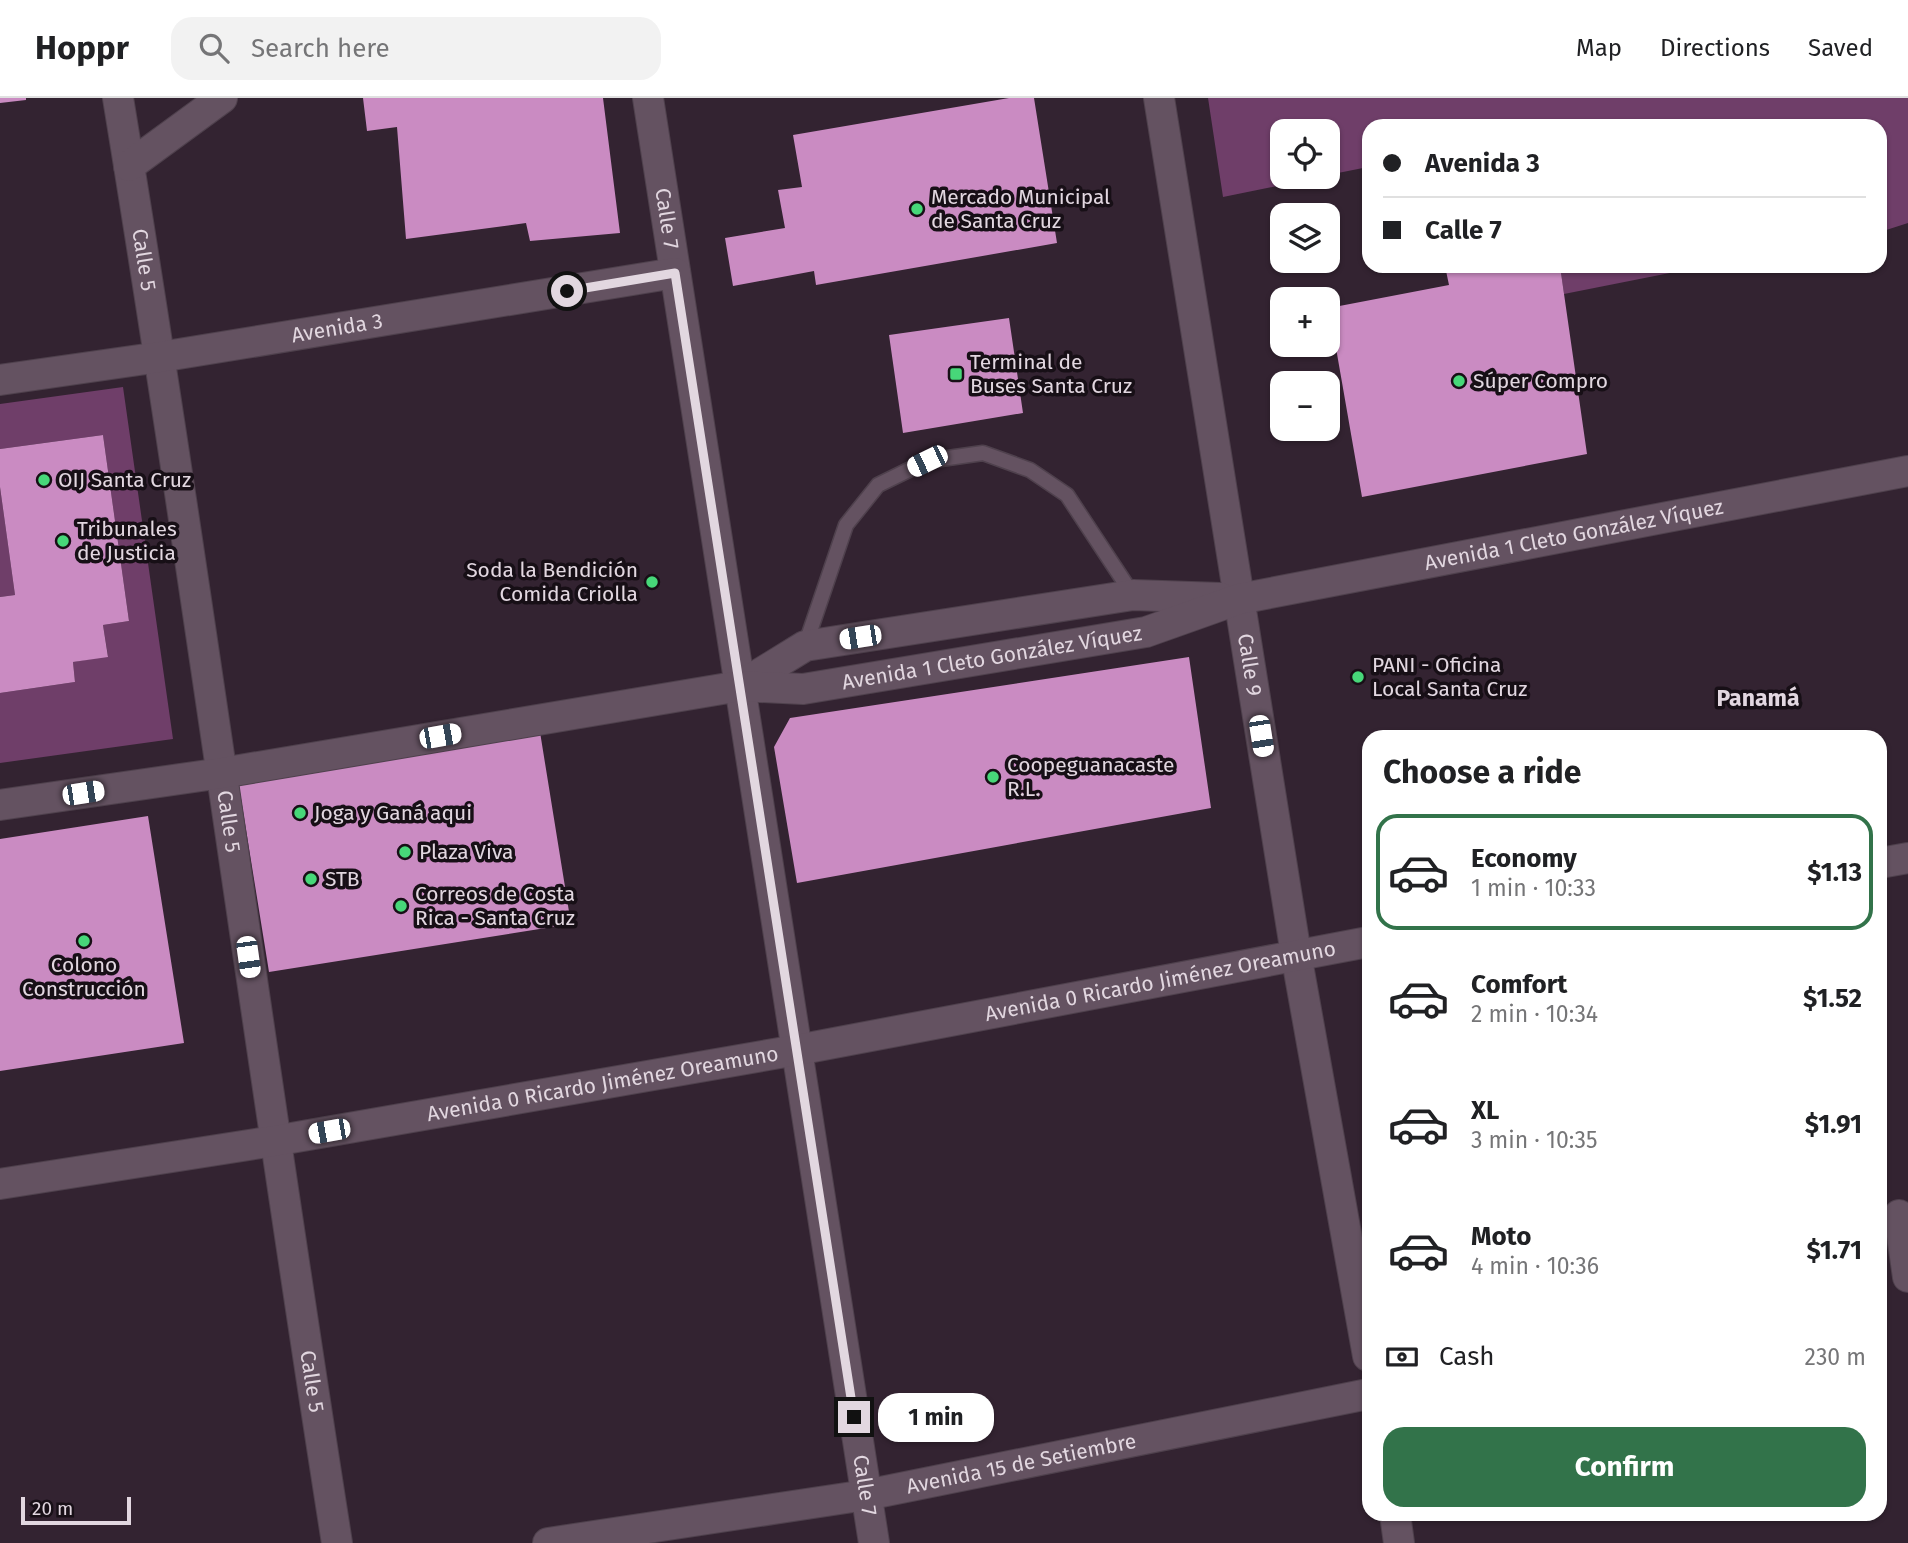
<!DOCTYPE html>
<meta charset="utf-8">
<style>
:root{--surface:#fff;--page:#f2f2f2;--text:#202124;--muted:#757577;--line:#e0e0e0;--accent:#32734a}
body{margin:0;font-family:"Fira Sans",sans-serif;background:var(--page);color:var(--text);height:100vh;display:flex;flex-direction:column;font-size:26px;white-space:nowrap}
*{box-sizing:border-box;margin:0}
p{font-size:23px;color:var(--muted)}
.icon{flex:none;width:38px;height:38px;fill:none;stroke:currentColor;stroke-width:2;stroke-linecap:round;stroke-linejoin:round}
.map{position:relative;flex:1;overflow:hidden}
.side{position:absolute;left:1362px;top:632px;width:525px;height:791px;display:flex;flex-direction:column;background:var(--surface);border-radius:21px;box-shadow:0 2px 5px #0004}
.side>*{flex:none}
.guide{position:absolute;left:1362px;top:21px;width:525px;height:154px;border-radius:21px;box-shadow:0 2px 5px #0004;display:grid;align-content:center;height:154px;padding:0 21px;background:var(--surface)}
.controls{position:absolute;left:1270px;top:21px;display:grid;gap:14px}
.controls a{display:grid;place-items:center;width:70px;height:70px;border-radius:14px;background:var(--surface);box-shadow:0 2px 5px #0004;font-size:35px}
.scale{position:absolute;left:21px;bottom:18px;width:110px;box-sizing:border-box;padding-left:7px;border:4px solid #e2d7e0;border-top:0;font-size:19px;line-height:24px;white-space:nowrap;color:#e2d7e0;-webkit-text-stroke:5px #170f16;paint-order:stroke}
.end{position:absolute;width:32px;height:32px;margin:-16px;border:9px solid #e2d7e0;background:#111;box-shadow:0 0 0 4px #111}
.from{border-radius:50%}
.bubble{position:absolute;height:49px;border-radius:21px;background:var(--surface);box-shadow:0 2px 5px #0004;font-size:23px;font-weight:700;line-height:49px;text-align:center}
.car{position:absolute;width:21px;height:42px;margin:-21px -10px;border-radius:9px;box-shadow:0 0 5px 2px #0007;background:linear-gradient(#fff 24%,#345 0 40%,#fff 0 76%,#345 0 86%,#fff 0)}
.guide b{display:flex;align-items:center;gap:24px;height:66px;font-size:26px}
.guide b+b{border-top:2px solid var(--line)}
.guide i{width:18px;height:18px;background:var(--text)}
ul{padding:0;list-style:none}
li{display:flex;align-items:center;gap:21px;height:116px;margin:0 14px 10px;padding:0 7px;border:4px solid transparent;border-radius:21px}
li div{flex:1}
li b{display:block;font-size:26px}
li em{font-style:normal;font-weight:700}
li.current{border-color:var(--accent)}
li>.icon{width:63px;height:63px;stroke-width:1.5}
h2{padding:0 21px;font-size:32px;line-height:84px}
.pay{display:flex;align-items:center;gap:18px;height:77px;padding:0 21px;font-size:26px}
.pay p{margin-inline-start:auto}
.primary-button{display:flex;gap:14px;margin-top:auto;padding:14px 21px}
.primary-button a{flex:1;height:80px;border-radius:21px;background:var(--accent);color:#fff;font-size:28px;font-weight:700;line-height:80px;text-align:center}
header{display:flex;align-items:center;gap:42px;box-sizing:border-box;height:98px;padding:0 35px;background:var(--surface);border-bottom:2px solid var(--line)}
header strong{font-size:33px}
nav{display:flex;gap:38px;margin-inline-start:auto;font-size:24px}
.search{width:490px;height:63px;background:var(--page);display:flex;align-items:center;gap:18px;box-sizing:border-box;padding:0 24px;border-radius:21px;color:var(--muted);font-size:26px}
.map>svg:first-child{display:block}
</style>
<header>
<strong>Hoppr</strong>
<div class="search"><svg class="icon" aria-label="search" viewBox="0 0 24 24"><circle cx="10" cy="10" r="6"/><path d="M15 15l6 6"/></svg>Search here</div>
<nav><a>Map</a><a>Directions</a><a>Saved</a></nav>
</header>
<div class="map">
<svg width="1908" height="1445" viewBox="0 0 1908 1445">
<rect width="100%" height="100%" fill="#332331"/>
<path fill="#6f3e69" d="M1208,0H1908V125L1880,134V28H1368V69L1328,77V33H1283V79H1321L1223,99Z
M1560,168H1705L1564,196Z
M123,289L173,641L0,665V595L75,584L73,564L108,558L103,527L129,523L103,337L0,351V306Z
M0,389L15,497L0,499Z"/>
<path fill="#ca8bc2" d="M0,0H26V2L0,5Z
M363,0H603L620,135L530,143L526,125L406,141L397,29L367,33Z
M1009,0H1034L1057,145L816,187L814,173L733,188L725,140L785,130L778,92L802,89L793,37Z
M1445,168H1560L1587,356L1362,399L1329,210L1449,187Z
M1009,220L1023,315L903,335L889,237Z
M103,337L129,523L103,527L108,559L73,564L75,584L0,595V499L15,497L0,389V351Z
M1189,559L1211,710L797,785L774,649L790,620Z
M540,634L571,826L269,874L238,682Z
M148,718L184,945L0,973V741Z"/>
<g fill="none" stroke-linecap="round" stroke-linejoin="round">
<g stroke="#4f414d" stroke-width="17">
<path id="service" d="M805,548L846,427L878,387L927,363L983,355L1030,372L1067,397L1133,497"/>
</g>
<g stroke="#4f414d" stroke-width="32">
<g id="minor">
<path id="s1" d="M118,0C197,481 261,964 337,1445"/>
<path id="s2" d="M648,0L874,1445"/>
<path id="s3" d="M1159,0L1296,856L1368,1258"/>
<path d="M129,68L222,0"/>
<path id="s4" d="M0,282L160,259L675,175"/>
<path d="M740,588L805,548L1133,497L1221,500"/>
<path id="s5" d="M0,707L222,675L740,588L803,591L1146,534L1239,501L1908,373"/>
<path d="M1880,765L1908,760"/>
<path id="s6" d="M0,1086L274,1043L797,952L1368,844"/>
<path d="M1899,1117L1908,1179"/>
<path d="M1395,1416L1399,1445"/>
<path id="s7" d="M548,1445L866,1397L1368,1296"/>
</g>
</g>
<use href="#service" stroke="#645261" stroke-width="14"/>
<use href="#minor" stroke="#645261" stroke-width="30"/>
</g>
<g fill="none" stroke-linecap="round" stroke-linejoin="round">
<path stroke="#e2d7e0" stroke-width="9" d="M567,193L675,175L854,1319"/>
</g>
<g fill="#47d779" stroke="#170f16" stroke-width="2.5">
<circle cx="917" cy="111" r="7"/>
<rect x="949" y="269" width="14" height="14" rx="3.5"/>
<circle cx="1459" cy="283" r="7"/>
<circle cx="44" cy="382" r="7"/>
<circle cx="63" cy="443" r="7"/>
<circle cx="652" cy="484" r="7"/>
<circle cx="1358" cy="579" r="7"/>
<circle cx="993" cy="679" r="7"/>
<circle cx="300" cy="715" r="7"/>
<circle cx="405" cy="754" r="7"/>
<circle cx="311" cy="781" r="7"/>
<circle cx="401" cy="808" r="7"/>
<circle cx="84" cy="843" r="7"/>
</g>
<g text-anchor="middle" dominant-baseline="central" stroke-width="7" stroke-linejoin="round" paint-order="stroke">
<g font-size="21" fill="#e2d7e0" stroke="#170f16" text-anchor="start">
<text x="931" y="99">Mercado Municipal<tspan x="931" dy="24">de Santa Cruz</tspan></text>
<text x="970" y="264">Terminal de<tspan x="970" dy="24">Buses Santa Cruz</tspan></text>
<text x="1473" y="283">Súper Compro</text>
<text x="58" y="382">OIJ Santa Cruz</text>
<text x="77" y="431">Tribunales<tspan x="77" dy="24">de Justicia</tspan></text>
<text x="638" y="472" text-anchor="end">Soda la Bendición<tspan x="638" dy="24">Comida Criolla</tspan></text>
<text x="1372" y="567">PANI - Oficina<tspan x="1372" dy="24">Local Santa Cruz</tspan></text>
<text x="1007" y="667">Coopeguanacaste<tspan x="1007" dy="24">R.L.</tspan></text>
<text x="314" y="715">Joga y Ganá aqui</text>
<text x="419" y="754">Plaza Viva</text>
<text x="325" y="781">STB</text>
<text x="415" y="796">Correos de Costa<tspan x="415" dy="24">Rica - Santa Cruz</tspan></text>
<text x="84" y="867" text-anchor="middle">Colono<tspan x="84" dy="24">Construcción</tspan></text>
</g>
<g font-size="21" fill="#e2d7e0" stroke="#170f16">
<text stroke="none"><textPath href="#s2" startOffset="122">Calle 7</textPath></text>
<text stroke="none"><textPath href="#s1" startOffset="164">Calle 5</textPath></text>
<text stroke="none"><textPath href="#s4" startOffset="341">Avenida 3</textPath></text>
<text stroke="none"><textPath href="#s5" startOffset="1600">Avenida 1 Cleto González Víquez</textPath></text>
<text stroke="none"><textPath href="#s5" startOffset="1004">Avenida 1 Cleto González Víquez</textPath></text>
<text stroke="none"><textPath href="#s3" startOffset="574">Calle 9</textPath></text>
<text stroke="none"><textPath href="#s1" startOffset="732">Calle 5</textPath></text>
<text stroke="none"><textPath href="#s6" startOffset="1178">Avenida 0 Ricardo Jiménez Oreamuno</textPath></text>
<text stroke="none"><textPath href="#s6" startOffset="611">Avenida 0 Ricardo Jiménez Oreamuno</textPath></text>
<text stroke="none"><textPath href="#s1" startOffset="1298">Calle 5</textPath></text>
<text stroke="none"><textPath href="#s7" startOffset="480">Avenida 15 de Setiembre</textPath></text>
<text stroke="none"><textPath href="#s2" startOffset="1404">Calle 7</textPath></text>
</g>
<g font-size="23" font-weight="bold" fill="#e2d7e0" stroke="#170f16">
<text x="1758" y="600">Panamá</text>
</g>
</g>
</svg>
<div class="controls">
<a><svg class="icon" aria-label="locate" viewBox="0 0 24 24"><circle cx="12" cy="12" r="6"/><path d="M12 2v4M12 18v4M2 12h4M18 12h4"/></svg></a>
<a><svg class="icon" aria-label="layers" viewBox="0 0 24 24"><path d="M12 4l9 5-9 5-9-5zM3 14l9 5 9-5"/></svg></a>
<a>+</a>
<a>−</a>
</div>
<div class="scale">20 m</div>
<i class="end from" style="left:567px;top:193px"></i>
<i class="end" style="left:854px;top:1319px"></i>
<div class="bubble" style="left:878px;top:1295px;width:116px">1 min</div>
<i class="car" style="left:927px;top:363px;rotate:244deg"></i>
<i class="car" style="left:860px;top:539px;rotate:261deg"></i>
<i class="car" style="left:440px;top:638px;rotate:80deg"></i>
<i class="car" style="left:1261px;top:638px;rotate:171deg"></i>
<i class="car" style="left:83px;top:695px;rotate:81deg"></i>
<i class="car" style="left:248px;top:859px;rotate:172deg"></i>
<i class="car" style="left:329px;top:1033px;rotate:260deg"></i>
<div class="guide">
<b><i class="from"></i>Avenida 3</b>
<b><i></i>Calle 7</b>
</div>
<section class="side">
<h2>Choose a ride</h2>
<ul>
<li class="current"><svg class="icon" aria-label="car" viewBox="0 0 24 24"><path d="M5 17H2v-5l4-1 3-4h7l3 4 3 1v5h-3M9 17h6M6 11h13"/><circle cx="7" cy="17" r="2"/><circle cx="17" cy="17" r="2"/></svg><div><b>Economy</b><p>1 min · 10:33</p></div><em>$1.13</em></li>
<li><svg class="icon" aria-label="car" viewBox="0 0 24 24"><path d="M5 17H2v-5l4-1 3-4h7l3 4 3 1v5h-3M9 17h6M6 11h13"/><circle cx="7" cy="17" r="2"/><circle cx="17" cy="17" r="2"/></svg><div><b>Comfort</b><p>2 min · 10:34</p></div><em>$1.52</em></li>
<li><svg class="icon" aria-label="car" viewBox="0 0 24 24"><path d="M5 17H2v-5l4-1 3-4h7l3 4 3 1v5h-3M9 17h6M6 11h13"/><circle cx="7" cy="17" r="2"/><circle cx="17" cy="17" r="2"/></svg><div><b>XL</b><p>3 min · 10:35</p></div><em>$1.91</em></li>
<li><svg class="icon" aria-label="car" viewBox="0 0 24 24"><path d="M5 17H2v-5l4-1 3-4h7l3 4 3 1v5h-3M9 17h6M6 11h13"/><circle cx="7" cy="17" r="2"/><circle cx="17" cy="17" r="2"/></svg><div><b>Moto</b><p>4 min · 10:36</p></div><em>$1.71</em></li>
</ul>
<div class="pay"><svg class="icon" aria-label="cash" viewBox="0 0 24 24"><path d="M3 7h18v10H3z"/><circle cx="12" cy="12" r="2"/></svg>Cash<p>230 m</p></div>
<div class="primary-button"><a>Confirm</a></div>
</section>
</div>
